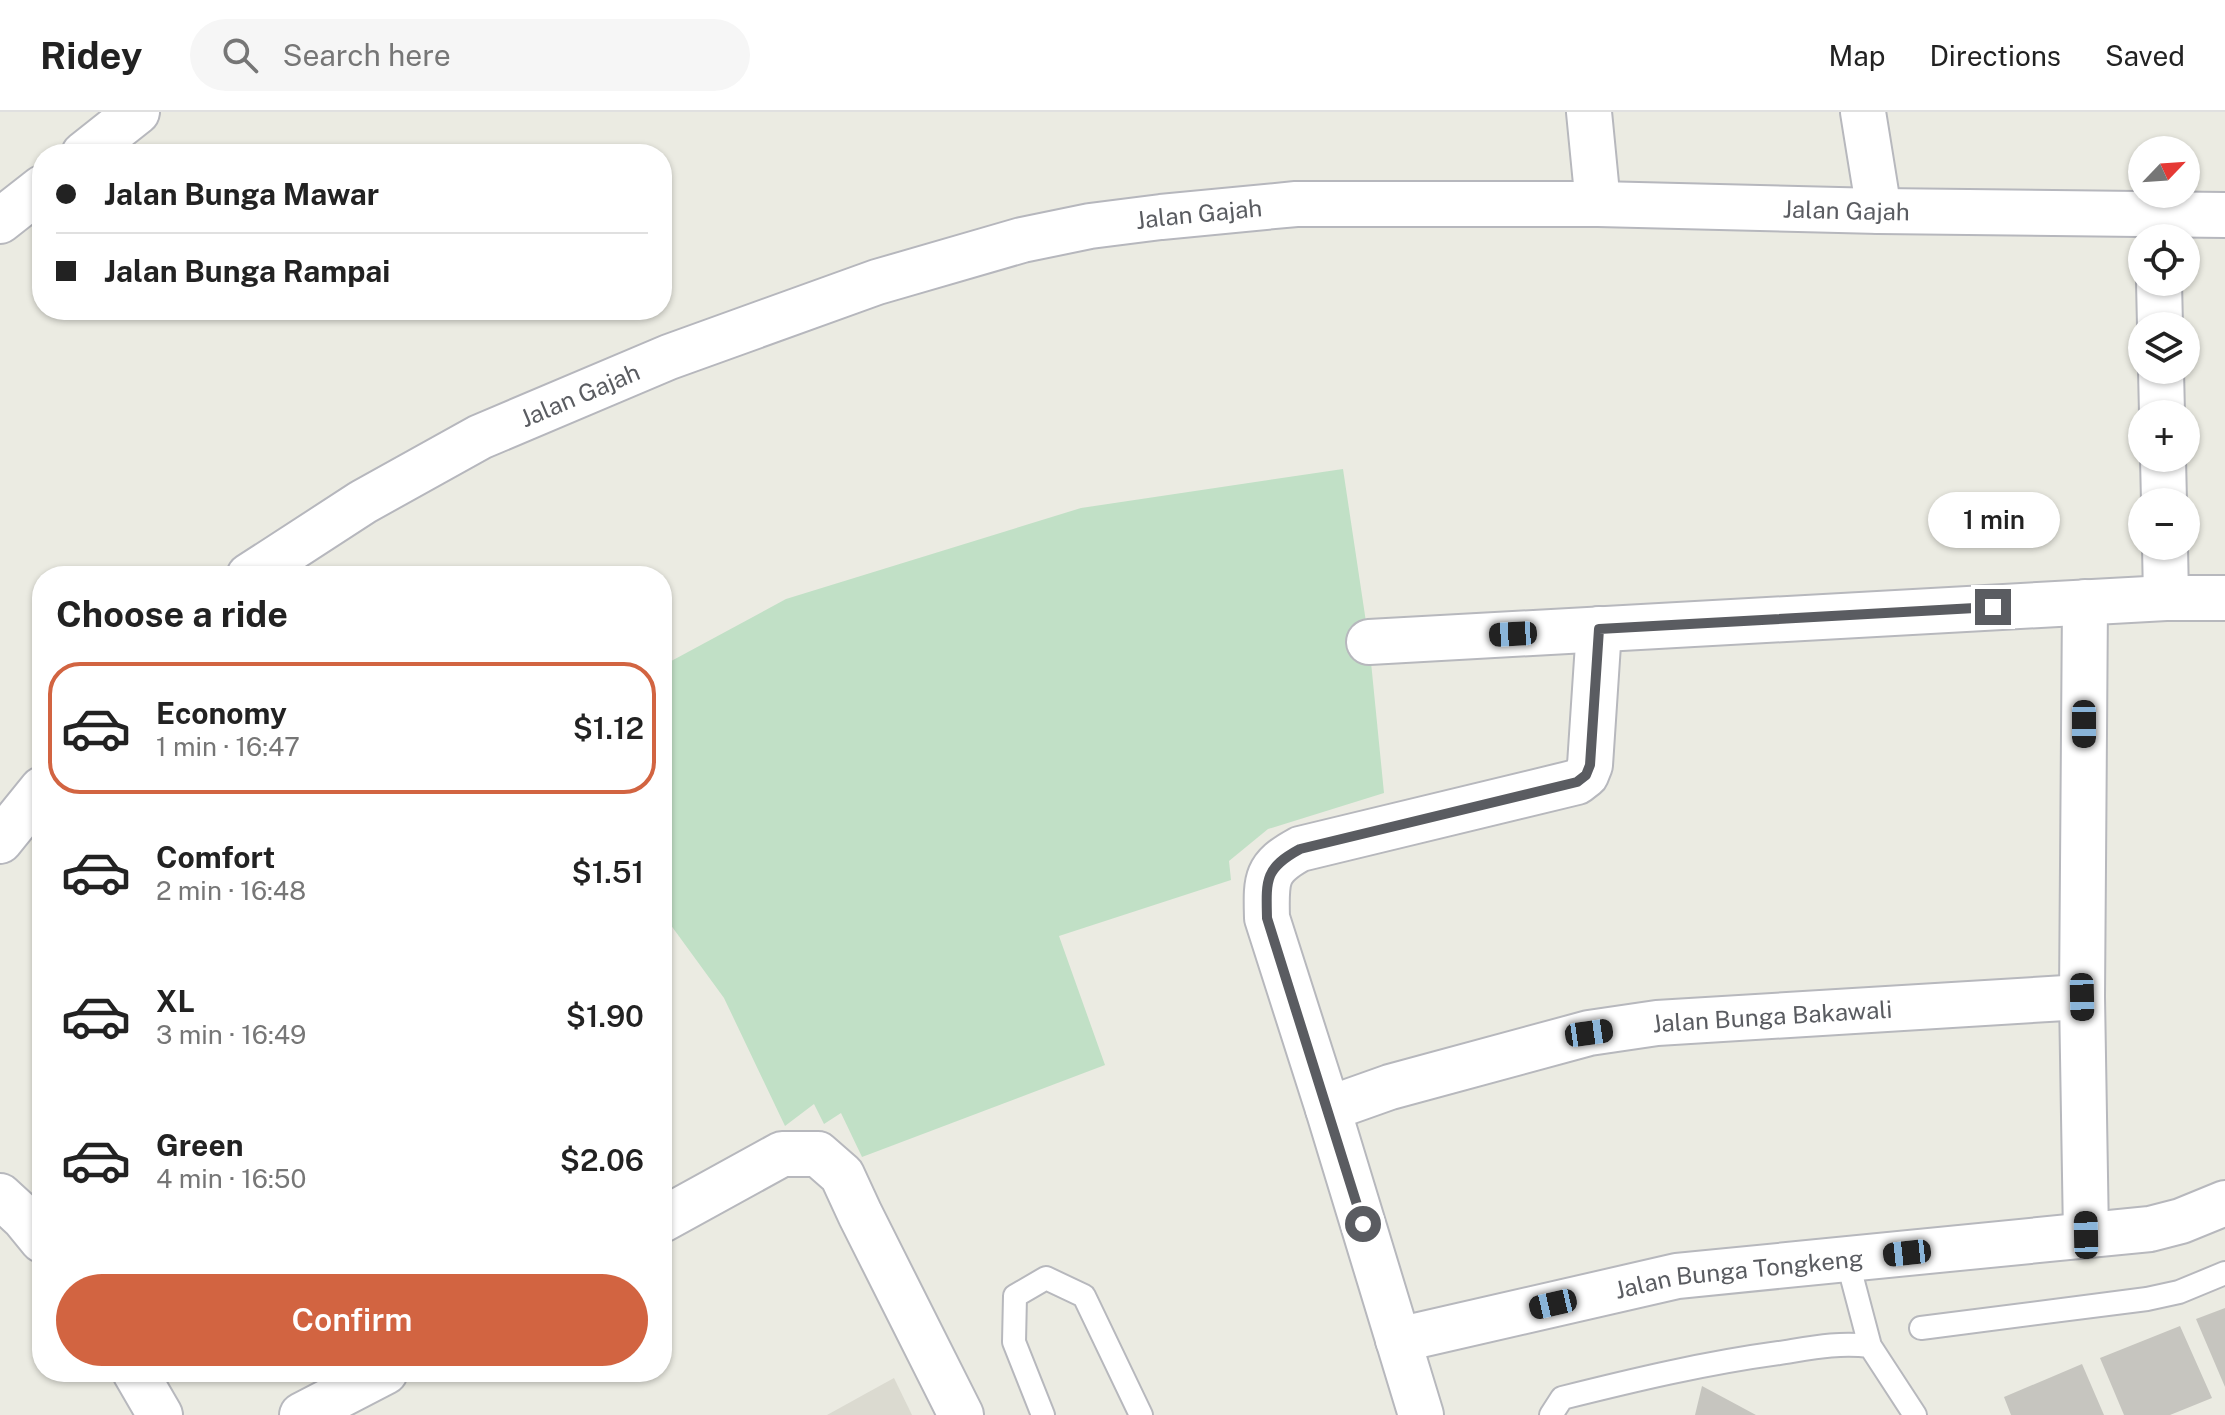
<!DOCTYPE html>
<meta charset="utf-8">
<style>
:root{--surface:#fff;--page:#f6f6f6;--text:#222;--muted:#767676;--line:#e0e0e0;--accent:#d26441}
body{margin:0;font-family:"Public Sans",sans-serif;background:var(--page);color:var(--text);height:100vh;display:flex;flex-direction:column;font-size:30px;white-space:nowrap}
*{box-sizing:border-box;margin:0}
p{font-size:26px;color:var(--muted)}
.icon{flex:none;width:44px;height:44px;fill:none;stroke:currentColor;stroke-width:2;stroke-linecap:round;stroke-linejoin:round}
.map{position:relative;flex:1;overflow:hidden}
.drawer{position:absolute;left:32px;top:454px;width:640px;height:816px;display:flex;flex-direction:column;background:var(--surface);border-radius:32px;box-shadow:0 2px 6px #0004}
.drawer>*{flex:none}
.guide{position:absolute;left:32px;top:32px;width:640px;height:176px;border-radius:32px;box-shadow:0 2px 6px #0004;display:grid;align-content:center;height:176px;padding:0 24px;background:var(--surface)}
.needle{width:52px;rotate:65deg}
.fabs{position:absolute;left:2128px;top:24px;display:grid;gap:16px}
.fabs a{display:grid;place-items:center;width:72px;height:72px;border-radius:50%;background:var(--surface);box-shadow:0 2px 6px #0004;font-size:40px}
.end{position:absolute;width:36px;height:36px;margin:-18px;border:10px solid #5a5c61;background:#fff;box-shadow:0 0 0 4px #fff}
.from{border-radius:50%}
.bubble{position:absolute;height:56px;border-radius:28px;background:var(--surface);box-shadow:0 2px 6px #0004;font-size:26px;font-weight:600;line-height:56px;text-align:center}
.car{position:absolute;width:24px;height:48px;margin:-24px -12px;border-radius:10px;box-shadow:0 0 6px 2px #0007;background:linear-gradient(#222 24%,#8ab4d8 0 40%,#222 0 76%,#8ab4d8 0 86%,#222 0)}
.guide b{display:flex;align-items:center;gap:28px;height:76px;font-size:30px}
.guide b+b{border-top:2px solid var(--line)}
.guide i{width:20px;height:20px;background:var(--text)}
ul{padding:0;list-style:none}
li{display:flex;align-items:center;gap:24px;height:132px;margin:0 16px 12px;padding:0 8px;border:4px solid transparent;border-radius:32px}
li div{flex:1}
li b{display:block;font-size:30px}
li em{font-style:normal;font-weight:600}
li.selected{border-color:var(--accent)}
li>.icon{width:72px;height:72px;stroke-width:1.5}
h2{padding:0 24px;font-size:36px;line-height:96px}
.primary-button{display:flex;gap:16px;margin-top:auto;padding:16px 24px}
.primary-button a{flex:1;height:92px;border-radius:48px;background:var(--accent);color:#fff;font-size:32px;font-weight:600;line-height:92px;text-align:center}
header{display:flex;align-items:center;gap:48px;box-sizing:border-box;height:112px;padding:0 40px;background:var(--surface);border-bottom:2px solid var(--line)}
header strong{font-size:38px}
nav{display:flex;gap:44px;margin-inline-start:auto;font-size:28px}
.search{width:560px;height:72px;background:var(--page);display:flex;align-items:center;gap:20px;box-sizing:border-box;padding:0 28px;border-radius:44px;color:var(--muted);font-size:30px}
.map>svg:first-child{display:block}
</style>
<header>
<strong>Ridey</strong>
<div class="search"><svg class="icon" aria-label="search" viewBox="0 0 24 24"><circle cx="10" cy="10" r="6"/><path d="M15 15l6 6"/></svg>Search here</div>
<nav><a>Map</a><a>Directions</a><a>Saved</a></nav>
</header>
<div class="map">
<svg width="2225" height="1303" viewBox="0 0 2225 1303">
<rect width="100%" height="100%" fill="#ebebe2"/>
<path fill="#dbdad0" d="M894,1266L912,1303H827Z"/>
<path fill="#c1e0c6" d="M1343,357L1369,530L1384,681L1268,717L1229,749L1231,768L1059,824L1105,953L862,1045L841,1001L824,1012L814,992L785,1014L724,886L662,801V554L786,487L1081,396Z"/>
<path fill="#c6c5bf" d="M2225,1196V1275L2196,1207Z
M2180,1214L2212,1286L2170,1303H2124L2100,1246Z
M2082,1252L2104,1303H2011L2004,1285Z
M1702,1274L1756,1303H1695Z"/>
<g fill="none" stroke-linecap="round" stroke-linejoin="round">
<g stroke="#b7b8bd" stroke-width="26">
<path id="lane" d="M1847,1147L1870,1234L1915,1303
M1921,1216L2147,1187L2179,1180L2225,1161
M1043,1303L1014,1230L1015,1184L1046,1166L1084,1184L1141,1303
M1551,1303L1562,1286C1634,1268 1705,1251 1779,1241C1811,1236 1838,1230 1870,1234"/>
</g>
<g stroke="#b7b8bd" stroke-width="48">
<g id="street">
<path d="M1589,0L1598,92"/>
<path d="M1863,0L1879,99"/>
<path d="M84,42L137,0"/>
<path d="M0,109L42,76"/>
<path d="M2159,170L2160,214"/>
<path d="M2161,258L2162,302"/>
<path d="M2163,346L2164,390"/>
<path d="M2165,434L2166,486"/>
<path d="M2085,490L2082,885L2086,1123"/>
<path d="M1369,530L2166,486H2225"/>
<path id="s1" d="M1328,997L1390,975L1589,921L1657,911L2082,885"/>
<path d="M0,1084L24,1106L42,1128"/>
<path d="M662,1108L782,1042H818L842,1063L860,1102L961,1303"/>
<path id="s2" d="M1398,1228L1677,1164L2150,1117L2181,1109L2225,1091"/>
<path d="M135,1260L160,1303"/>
<path d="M302,1303L385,1260"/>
<path d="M1421,1303L1328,997L1267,806C1266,767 1265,756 1300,737L1577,670L1586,663L1590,653L1599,517"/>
</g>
</g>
<g stroke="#b6b7bd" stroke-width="48">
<g id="secondary">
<path id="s3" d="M249,464L363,390L480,325L669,245L877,170L1022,128L1090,114L1161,105L1296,92H1598L1879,99L2225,103"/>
<path d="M0,729L42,677"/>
</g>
</g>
<use href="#lane" stroke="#fff" stroke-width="22"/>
<use href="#street" stroke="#fff" stroke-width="44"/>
<use href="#secondary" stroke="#fff" stroke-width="44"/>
</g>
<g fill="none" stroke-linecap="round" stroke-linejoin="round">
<path stroke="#5a5c61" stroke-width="10" d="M1363,1112L1267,806C1266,767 1265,756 1300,737L1577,670L1586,663L1590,653L1599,517L1993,495"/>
</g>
<g text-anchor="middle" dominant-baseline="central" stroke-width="8" stroke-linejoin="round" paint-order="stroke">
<g font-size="24" fill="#5a5c61" stroke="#fff">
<text stroke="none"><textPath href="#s3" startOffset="1674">Jalan Gajah</textPath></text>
<text stroke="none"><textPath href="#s3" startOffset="1026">Jalan Gajah</textPath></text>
<text stroke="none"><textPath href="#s3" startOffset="378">Jalan Gajah</textPath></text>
<text stroke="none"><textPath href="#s1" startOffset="456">Jalan Bunga Bakawali</textPath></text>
<text stroke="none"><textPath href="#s2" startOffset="348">Jalan Bunga Tongkeng</textPath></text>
</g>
</g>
</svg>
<div class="fabs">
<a><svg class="needle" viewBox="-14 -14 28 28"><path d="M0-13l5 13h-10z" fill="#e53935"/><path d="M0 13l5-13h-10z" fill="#767676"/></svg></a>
<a><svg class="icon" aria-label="locate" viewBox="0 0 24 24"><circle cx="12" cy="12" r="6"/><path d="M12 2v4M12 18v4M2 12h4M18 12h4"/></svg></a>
<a><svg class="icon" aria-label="layers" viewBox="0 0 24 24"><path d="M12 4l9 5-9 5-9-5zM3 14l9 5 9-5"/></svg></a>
<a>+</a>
<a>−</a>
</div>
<i class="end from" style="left:1363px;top:1112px"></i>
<i class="end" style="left:1993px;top:495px"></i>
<div class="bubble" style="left:1928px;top:380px;width:132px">1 min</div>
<i class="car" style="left:1513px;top:522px;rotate:267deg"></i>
<i class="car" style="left:2084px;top:612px;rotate:180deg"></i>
<i class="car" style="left:2082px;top:885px;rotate:179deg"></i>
<i class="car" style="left:1589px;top:921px;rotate:82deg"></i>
<i class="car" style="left:2086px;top:1123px;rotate:359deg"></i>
<i class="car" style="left:1907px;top:1141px;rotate:264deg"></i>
<i class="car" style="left:1553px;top:1192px;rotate:257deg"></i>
<div class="guide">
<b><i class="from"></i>Jalan Bunga Mawar</b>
<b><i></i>Jalan Bunga Rampai</b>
</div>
<section class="drawer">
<h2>Choose a ride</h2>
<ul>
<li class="selected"><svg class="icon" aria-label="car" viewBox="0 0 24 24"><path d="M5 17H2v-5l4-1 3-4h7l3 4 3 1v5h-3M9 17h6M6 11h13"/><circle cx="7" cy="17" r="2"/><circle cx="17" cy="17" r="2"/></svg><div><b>Economy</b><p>1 min · 16:47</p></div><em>$1.12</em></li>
<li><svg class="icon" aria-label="car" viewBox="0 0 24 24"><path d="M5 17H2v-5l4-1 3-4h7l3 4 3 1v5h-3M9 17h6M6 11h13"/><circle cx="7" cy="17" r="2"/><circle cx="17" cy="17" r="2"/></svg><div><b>Comfort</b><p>2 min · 16:48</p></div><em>$1.51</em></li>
<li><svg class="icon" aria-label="car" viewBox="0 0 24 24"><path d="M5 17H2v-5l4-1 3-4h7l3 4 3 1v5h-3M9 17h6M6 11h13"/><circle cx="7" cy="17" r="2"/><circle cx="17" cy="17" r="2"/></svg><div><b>XL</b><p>3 min · 16:49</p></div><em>$1.90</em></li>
<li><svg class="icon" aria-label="car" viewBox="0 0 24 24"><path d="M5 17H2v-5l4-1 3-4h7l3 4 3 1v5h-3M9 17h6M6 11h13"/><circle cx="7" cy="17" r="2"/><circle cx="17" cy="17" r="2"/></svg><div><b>Green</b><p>4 min · 16:50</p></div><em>$2.06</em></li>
</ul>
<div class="primary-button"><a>Confirm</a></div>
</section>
</div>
